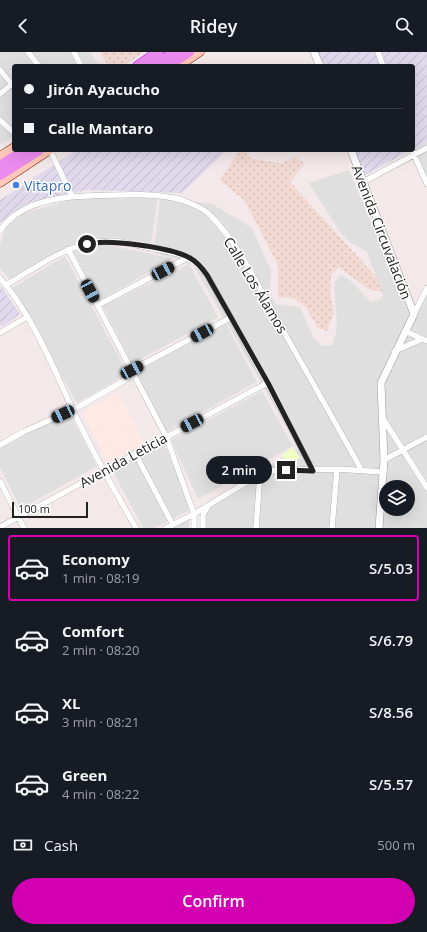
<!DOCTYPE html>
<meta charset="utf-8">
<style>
:root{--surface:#171b24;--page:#242831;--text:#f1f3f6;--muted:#9ea1a6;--line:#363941;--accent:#d300b1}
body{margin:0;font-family:"Open Sans",sans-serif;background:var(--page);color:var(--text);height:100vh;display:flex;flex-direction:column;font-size:15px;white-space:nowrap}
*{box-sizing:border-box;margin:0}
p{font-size:13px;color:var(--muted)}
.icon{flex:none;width:22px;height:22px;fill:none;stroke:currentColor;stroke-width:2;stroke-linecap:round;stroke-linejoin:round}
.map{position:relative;height:476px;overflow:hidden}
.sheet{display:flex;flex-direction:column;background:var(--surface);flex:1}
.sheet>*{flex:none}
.hud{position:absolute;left:12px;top:12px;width:403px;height:88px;border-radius:4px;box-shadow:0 4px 16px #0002;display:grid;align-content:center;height:88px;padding:0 12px;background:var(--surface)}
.controls{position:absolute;left:379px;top:428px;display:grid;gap:8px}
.controls a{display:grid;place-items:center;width:36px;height:36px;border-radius:50%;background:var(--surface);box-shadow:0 4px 16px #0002;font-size:20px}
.scale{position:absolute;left:12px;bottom:10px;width:76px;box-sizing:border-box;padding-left:4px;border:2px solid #222;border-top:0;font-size:11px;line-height:14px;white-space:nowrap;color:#222;-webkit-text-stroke:3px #fff;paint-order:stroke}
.end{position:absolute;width:18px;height:18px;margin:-9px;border:5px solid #222;background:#fff;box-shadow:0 0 0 2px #fff}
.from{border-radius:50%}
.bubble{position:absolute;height:28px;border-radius:14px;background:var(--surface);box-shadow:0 4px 16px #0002;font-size:13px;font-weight:600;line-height:28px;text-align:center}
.car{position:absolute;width:12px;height:24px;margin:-12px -6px;border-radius:5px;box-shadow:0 0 3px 1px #0007;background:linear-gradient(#222 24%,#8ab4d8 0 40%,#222 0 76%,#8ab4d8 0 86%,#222 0)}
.hud b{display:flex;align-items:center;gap:14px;height:38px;font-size:15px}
.hud b+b{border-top:1px solid var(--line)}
.hud i{width:10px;height:10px;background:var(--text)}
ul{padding:7px 0 0;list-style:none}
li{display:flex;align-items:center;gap:12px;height:66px;margin:0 8px 6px;padding:0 4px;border:2px solid transparent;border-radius:4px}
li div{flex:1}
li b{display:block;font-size:15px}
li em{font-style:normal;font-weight:600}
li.on{border-color:var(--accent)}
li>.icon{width:36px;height:36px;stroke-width:1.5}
.pay{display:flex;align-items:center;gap:10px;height:44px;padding:0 12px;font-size:15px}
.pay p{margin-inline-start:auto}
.action{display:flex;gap:8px;margin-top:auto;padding:8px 12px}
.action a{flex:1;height:46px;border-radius:24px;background:var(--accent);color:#fff;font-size:16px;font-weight:600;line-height:46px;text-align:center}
header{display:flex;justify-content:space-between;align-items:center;height:52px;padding:0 12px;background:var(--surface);font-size:18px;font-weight:600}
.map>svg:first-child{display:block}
</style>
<header><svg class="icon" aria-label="back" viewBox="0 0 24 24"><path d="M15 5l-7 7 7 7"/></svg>Ridey<svg class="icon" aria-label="search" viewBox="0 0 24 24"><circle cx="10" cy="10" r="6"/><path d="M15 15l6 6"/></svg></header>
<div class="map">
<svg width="427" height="476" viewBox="0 0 427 476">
<defs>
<pattern id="industrial-furrows" width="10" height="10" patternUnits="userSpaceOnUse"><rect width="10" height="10" fill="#e0d9ec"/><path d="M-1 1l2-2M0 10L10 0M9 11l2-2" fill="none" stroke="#c0baca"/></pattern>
<pattern id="farmland-dots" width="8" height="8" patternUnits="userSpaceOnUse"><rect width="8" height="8" fill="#f2dad2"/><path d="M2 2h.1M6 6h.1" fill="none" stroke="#cfbbb4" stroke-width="1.8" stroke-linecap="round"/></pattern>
</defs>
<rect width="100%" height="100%" fill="#f3e8ea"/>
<path fill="#e0dfe0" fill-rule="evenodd" d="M0,0H90L99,14H14V84L0,93Z
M427,89V125L414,96Z
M349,118L409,261L419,258L427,238V476H200L201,455L299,396L193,213L189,212L218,265L132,312L103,254L189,212L173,206L99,249L74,200L102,192L171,206L154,200L160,145L212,152L251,175L271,218L270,242L276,252L300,255L313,285L322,294L332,293L337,277L334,230L341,223L352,230L371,250L381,247L383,244L367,200L350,190L340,180L309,131ZM386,435H408V457H386Z
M80,145H158L151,191L111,185L74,191L9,227L0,216V192L7,174L24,161Z
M65,204L128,322L77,351L12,236Z
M226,272L257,330L167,380L136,320Z
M262,339L293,394L198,447L171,388Z
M68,359L97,414L21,457L0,416V396Z
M163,390L192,457L154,476H143L112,418Z
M189,466V476H166Z"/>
<path fill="url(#industrial-furrows)" d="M318,0H427V89L413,97V14H323Z
M77,98H227L182,141L86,138L31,150L0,171V148Z
M355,98H411L365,123Z
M0,233L20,262L2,275L0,273Z"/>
<path fill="#ffe9e4" d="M118,340L145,392L108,412L82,361Z"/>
<path fill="url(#farmland-dots)" d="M100,0H144L123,14H108Z
M240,98H243L250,106L264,109L281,111L295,105L305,112L290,130L378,227L383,240L368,237L339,215L331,223L330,241L334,261L327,279L318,276L306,255L294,246L278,245V213L245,149L220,128Z"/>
<path fill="#f0fec4" d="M292,396L301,406L286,410L282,403Z"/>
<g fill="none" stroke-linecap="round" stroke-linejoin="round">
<g stroke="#999" stroke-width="6">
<path id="minor" d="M28,0L39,14
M74,0L81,14
M378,0L383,14
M0,18L14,35
M0,42L14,30
M0,68L14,81
M50,98L72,144
M412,98L427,132
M363,130L427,96
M0,179C17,152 56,145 86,144C114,143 156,140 182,148C190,151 206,158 211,164C239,193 257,231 276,266C305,317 334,368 362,419
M68,197L166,384L194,462V476
M0,226C33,264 52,313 73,358C92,399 114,438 136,476
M6,233C34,217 64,194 97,190C116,187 136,193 154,197C178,201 191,203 207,223L267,331L313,419
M98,253L189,205
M414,262L427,236
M405,279L427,289
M0,281L27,265
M395,299L422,287
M132,318L230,266
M382,365L427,436
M0,393L23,380L73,358L134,323
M135,401L173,473
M384,408L427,385
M0,429L24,476
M0,475L267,331
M166,476L194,462L260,422L276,418L337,417L384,420
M203,476V463L208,454
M256,476L260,422
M332,476L337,417"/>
</g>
<g stroke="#999" stroke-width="8">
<path id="tertiary" d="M314,0L320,14
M351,98L414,262L381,331L384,408L379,476"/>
</g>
<g stroke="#812300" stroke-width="9">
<path id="secondary" d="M179,14L200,0
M0,104L14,95
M0,131L50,98"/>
</g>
<g stroke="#c51bea" stroke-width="11">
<path id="motorway" d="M138,14L158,0
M153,14L175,0
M167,14L189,0
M0,114L25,98
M0,123L39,98"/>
</g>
<use href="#minor" stroke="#fff" stroke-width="5.5"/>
<use href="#tertiary" stroke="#fff" stroke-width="7"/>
<use href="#secondary" stroke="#ffc8ba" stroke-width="8"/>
<use href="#motorway" stroke="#ec8bef" stroke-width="10"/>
</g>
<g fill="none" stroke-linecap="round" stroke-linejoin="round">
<path stroke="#222" stroke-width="5" d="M87,192C108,187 170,195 190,206C197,210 202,216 207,223L268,331L313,419L286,418"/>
</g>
<circle fill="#3f7fe0" stroke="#fff" stroke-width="1.5" cx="16" cy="133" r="4"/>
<g text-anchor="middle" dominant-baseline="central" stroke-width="3" stroke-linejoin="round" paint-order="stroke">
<g font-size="14" fill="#366cbe" stroke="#fff" text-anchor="start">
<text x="24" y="133">Vitapro</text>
</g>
<g font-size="14" fill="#222" stroke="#fff">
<text transform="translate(382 180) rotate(69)">Avenida Circuvalación</text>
<text transform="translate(256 233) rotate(59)">Calle Los Álamos</text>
<text transform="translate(123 408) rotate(-29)">Avenida Leticia</text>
</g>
</g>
</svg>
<div class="controls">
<a><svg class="icon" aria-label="layers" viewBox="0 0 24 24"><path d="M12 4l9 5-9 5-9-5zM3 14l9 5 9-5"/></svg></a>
</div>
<div class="scale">100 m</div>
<i class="end from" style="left:87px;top:192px"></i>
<i class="end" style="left:286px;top:418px"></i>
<div class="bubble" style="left:206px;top:404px;width:66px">2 min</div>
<i class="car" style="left:163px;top:219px;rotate:62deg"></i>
<i class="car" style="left:90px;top:239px;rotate:152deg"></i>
<i class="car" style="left:202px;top:281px;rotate:242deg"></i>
<i class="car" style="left:132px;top:318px;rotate:62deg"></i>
<i class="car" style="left:63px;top:362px;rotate:245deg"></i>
<i class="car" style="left:192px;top:371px;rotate:242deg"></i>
<div class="hud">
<b><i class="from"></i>Jirón Ayacucho</b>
<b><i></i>Calle Mantaro</b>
</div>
</div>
<section class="sheet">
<ul>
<li class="on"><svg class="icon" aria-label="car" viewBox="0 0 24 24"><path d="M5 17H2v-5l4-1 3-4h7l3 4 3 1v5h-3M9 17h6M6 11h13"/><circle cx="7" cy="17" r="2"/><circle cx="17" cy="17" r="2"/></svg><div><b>Economy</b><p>1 min · 08:19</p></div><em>S/5.03</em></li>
<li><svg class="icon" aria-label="car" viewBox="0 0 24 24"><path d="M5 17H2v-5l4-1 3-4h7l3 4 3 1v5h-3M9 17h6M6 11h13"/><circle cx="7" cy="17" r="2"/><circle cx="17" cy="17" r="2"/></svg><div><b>Comfort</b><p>2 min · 08:20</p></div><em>S/6.79</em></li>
<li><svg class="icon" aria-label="car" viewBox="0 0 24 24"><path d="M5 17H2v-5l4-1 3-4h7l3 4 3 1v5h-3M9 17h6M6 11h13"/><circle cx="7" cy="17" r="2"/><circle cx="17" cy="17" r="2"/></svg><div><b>XL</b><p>3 min · 08:21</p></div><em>S/8.56</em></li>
<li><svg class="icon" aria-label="car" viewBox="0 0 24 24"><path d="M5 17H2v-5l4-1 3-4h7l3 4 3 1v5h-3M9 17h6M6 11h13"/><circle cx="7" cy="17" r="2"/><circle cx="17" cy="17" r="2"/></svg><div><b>Green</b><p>4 min · 08:22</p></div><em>S/5.57</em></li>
</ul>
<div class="pay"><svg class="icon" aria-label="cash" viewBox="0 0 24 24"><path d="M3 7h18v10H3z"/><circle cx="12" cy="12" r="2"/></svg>Cash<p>500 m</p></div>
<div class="action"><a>Confirm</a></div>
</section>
